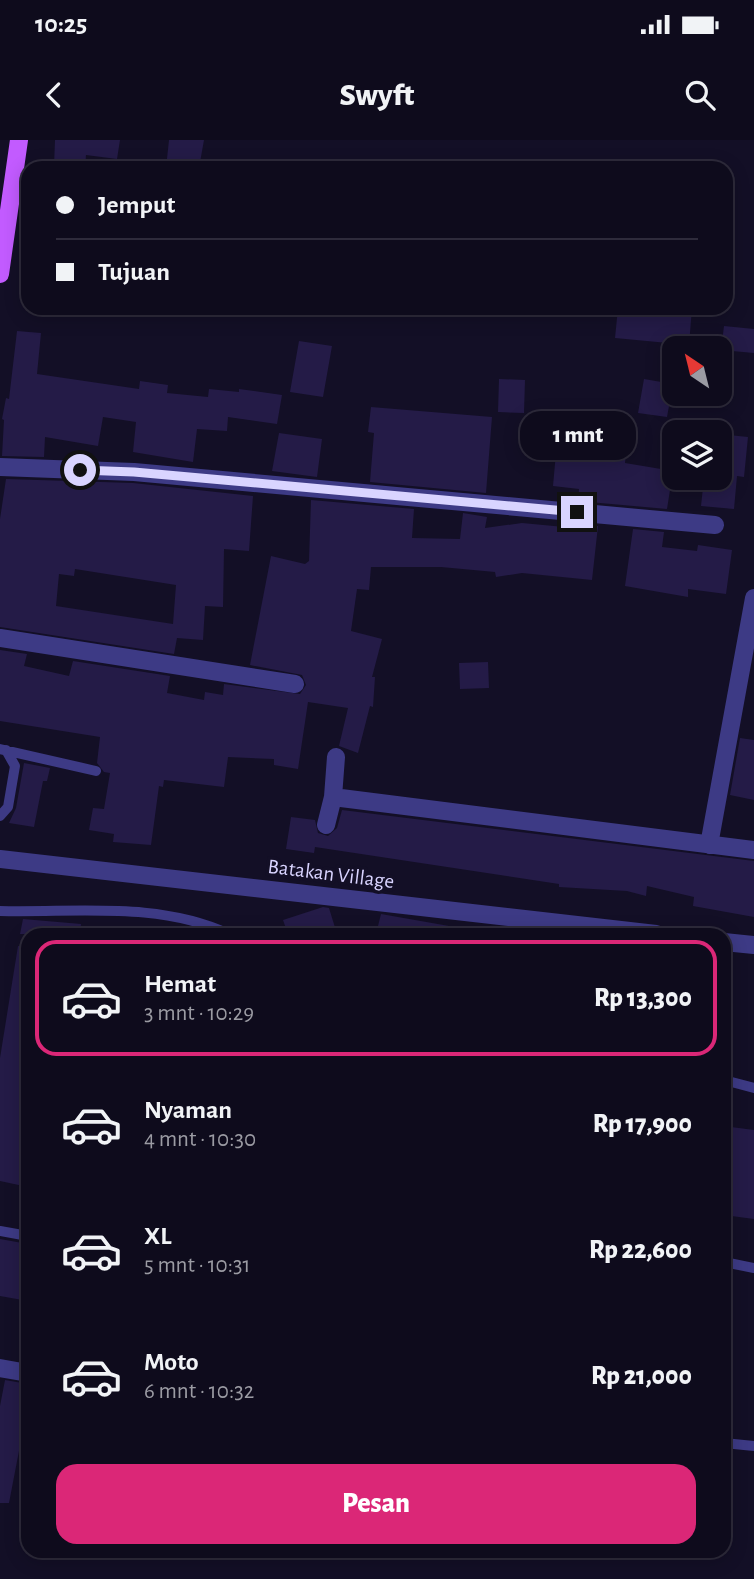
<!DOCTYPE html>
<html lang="id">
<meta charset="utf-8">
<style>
:root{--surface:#0e0b1c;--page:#171425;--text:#f1f3f6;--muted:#9b9ba3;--line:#2e2b3b;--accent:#db2777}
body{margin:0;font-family:"Alegreya Sans",sans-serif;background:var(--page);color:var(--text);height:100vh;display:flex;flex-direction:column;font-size:26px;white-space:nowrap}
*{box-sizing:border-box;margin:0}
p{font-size:23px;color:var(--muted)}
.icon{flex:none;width:38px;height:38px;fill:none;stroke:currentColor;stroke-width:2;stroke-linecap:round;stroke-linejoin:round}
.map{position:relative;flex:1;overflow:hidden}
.side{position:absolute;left:21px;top:788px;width:710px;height:630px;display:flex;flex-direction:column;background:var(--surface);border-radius:21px;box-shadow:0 4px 18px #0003,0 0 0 2px var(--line)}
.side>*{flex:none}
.top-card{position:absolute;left:21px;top:21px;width:712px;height:154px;border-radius:21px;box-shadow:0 4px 18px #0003,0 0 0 2px var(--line);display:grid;align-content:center;height:154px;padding:0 35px;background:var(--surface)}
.needle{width:46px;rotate:325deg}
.buttons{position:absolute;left:662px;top:196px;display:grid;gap:14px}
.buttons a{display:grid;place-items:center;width:70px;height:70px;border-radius:14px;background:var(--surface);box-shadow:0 4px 18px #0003,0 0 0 2px var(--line);font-size:35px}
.end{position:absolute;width:32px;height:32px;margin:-16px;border:9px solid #d9d4ff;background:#111;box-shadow:0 0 0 4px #111}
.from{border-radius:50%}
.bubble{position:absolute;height:49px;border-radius:21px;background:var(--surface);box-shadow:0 4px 18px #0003,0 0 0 2px var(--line);font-size:23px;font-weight:800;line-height:49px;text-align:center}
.top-card b{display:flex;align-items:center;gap:24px;height:66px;font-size:26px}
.top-card b+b{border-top:2px solid var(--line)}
.top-card i{width:18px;height:18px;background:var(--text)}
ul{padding:12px 0 0;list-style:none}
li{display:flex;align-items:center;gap:21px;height:116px;margin:0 14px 10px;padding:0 21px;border:4px solid transparent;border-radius:21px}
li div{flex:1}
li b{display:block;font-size:26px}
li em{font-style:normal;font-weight:800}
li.active{border-color:var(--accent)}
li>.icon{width:63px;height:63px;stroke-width:1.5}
.cta{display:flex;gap:14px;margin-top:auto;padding:14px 35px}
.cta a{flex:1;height:80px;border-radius:21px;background:var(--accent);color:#fff;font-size:28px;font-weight:800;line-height:80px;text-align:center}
.status{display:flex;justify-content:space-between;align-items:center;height:49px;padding:0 35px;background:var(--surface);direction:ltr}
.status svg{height:19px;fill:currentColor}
header{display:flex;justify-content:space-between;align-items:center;height:91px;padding:0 35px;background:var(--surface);font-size:32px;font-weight:800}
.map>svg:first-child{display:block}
</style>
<div class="status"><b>10:25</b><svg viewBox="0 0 49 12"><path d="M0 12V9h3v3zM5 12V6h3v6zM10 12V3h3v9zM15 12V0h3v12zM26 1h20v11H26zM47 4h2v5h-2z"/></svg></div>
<header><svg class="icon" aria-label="back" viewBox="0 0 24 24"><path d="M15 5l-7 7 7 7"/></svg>Swyft<svg class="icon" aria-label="search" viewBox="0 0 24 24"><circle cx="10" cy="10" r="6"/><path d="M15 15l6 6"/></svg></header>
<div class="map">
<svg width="754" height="1439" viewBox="0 0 754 1439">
<rect width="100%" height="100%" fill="#130f26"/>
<path fill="#241b47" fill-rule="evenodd" d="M55,0H120L117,19L86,15L85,28L54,26Z
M169,0H204L199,28H166Z
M618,168H692L689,205L615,198Z
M724,186L754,189V213L721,210Z
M17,191L41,193L37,234L139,249L140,241L168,245L167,253L208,257L209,249L239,252V249L282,255L277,284L228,277L227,291L197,289L193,322L133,312L136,282L103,277L98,306L45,297L44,317L2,316L4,280L2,279L6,258L9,259Z
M299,201L332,206L323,257L290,252Z
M499,239L525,240L524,273L498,272Z
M644,239L673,244L667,277L638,273Z
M371,267L492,277L486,353L370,342L374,293L368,292Z
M593,275L629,279L625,323L673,331L667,369L578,361L579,349L553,346L558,290L592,292Z
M279,293L322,299L317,337L272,331Z
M719,294L748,297L744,337L737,336L734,369L701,366L704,338L719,340Z
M6,339L133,343L253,356L249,411L224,409L223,467L205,466L203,500L177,498L174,514L0,487V379ZM75,429L176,445L173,484L56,466L59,434L74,436Z
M311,360L414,369L412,398L460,399L463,373L487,377L485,388L522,383L575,388L576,384L598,386L592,440L522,433L496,437L495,432L441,427H371L369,450L357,449L351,491L382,499L372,537H375L373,567L370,566L358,613L339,606L348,568L308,562L298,629L274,625V619L228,617L224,647L164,640L163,647L159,646L151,705L113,702L114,694L89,690L93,668L104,669L110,633L104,632L97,623L100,597L0,581V510L27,514L24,526L69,536L73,521L170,536L167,553L204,560L205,552L223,555L224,544L300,554L306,545L302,535L250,525L271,416L305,424L309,421Z
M633,389L664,392L662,407L697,411L698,405L732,410L726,454L688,449V457L625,446Z
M488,522L489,548L460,549L459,523Z
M740,598L754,600V660L730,655Z
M24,623L50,628L47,641H43L34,687L9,683L16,668Z
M342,670L754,721V777L693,766L694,757L647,746L646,756L627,751L559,747V744L315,707L314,713L286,709L291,677L315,680L318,693L328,696L337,688Z
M323,767L329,768L337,794H288L283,780Z
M381,774L449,786L448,794H376Z
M23,779L81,784L80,794H20Z
M18,806L28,807V1047L0,1041V918Z
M731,987L754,990V1079L724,1075V1035Z
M0,1099L28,1104V1161L0,1156Z
M5,1240L28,1244V1264L9,1363H0V1266Z"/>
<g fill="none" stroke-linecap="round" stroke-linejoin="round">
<path stroke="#3d3a85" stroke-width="10" d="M0,609L96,631
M0,676L8,667L15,626L6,610
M0,771C77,773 158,761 229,794
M724,940L754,948
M0,1091L28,1096
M724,1122L754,1128
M724,1303L754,1306"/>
<path stroke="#3d3a85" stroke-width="18" d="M0,327L134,332L715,385
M0,498L295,544
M336,617L333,657L754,710
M326,685L333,657
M709,705L754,458
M0,719L656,794
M724,802L754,805
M0,1228L28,1233"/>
<path stroke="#c25bff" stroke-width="18" d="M0,134L19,0"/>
</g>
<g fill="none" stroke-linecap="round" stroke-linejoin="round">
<path stroke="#d9d4ff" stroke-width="9" d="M80,330L134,332L577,372"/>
</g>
<g text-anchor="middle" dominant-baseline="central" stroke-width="7" stroke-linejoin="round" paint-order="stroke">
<g font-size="21" fill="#d9d4ff" stroke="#130f26">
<text transform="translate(331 734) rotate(7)">Batakan Village</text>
</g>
</g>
</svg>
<div class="buttons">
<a><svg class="needle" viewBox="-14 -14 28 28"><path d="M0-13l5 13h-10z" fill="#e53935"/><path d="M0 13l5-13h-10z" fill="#9b9ba3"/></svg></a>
<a><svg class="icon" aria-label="layers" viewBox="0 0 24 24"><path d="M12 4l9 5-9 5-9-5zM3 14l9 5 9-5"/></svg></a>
</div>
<i class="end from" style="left:80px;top:330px"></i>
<i class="end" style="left:577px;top:372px"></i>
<div class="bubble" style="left:520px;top:271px;width:116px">1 mnt</div>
<div class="top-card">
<b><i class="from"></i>Jemput</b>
<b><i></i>Tujuan</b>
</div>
<section class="side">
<ul>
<li class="active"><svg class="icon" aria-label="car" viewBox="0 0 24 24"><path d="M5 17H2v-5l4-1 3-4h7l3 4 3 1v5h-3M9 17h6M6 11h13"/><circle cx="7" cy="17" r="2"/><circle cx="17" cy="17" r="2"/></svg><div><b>Hemat</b><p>3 mnt · 10:29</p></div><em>Rp 13,300</em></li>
<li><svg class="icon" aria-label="car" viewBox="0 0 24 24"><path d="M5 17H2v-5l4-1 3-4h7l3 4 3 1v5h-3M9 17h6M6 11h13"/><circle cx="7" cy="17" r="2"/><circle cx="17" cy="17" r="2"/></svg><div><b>Nyaman</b><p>4 mnt · 10:30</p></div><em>Rp 17,900</em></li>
<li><svg class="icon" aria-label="car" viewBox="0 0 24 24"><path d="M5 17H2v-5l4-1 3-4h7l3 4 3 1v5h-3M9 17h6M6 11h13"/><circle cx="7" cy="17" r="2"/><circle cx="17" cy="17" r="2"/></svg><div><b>XL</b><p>5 mnt · 10:31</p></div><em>Rp 22,600</em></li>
<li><svg class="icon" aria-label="car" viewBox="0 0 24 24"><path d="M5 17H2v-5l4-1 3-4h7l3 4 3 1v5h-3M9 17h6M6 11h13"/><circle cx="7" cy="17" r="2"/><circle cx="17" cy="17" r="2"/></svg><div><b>Moto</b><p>6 mnt · 10:32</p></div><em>Rp 21,000</em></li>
</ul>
<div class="cta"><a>Pesan</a></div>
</section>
</div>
